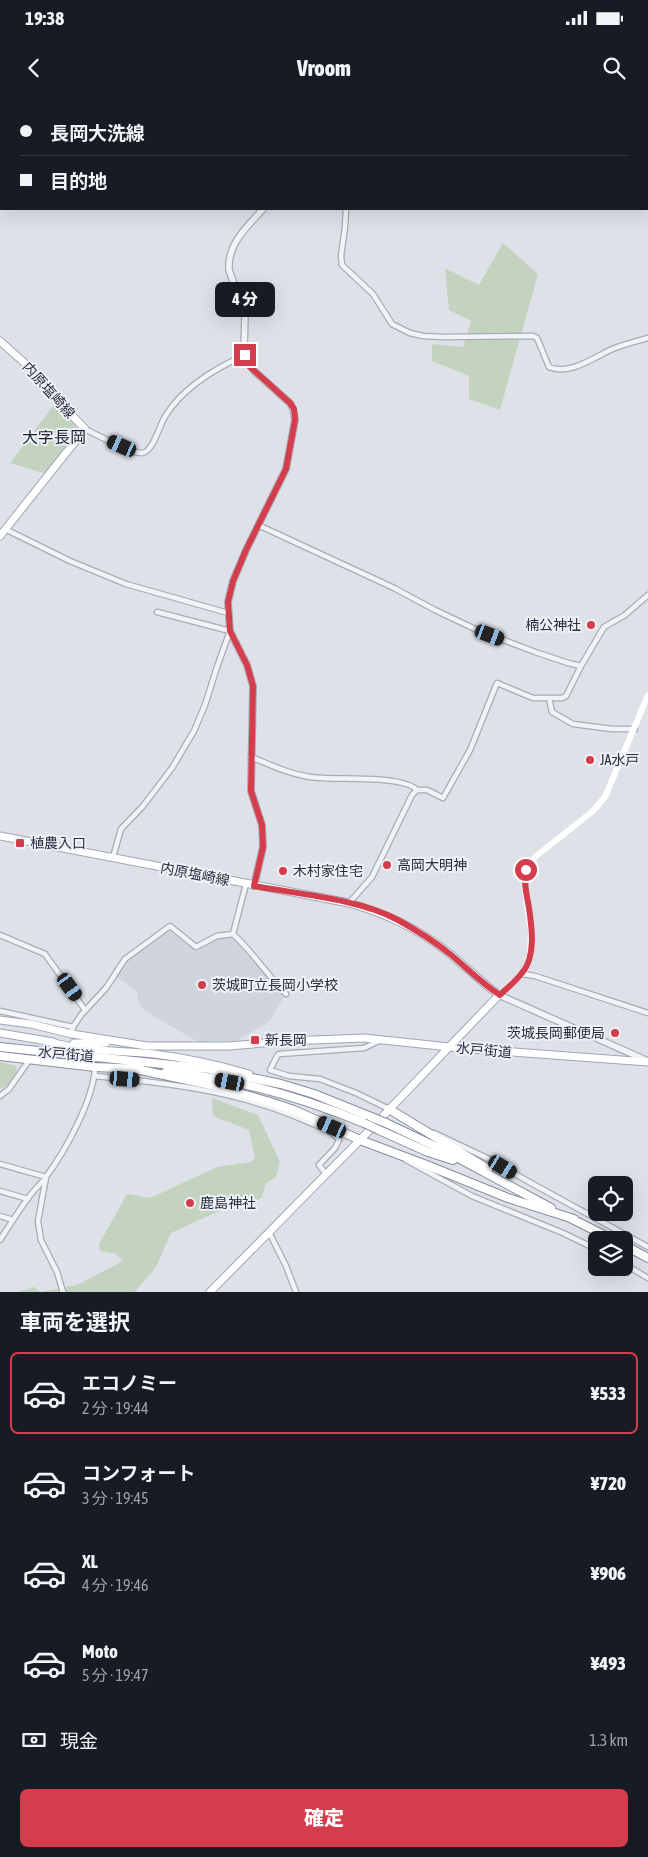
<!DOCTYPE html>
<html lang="ja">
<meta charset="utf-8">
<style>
:root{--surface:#171b24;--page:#242831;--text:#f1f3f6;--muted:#9ea1a6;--line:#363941;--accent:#d33d4c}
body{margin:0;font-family:"Asap Condensed","Noto Sans JP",sans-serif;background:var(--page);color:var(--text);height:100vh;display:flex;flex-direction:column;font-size:19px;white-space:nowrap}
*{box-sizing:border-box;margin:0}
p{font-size:16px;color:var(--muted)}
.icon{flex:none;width:28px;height:28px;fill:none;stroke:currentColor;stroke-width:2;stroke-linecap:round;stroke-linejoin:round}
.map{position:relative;height:1192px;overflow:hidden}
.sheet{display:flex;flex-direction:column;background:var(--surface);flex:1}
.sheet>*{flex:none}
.banner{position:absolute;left:0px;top:0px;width:649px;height:110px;box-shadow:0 5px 20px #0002;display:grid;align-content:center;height:110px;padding:0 20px;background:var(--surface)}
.tools{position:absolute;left:588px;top:1076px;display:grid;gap:10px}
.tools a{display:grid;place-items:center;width:45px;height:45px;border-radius:8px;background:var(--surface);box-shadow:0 5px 20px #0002;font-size:25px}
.end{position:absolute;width:22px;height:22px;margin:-11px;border:6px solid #d33d4c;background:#fff;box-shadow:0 0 0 2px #fff}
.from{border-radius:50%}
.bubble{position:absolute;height:35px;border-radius:8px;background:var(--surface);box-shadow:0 5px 20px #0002;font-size:16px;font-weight:800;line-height:35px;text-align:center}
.car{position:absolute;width:15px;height:30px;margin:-15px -8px;border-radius:6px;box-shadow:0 0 4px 1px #0007;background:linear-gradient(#222 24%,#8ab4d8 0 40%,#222 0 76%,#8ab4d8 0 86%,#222 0)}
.banner b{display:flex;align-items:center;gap:18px;height:48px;font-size:19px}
.banner b+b{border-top:1px solid var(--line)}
.banner i{width:12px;height:12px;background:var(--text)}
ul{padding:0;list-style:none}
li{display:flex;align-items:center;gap:15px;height:82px;margin:0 10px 8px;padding:0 10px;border:2px solid transparent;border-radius:8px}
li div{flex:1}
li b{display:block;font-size:19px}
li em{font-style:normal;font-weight:800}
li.active{border-color:var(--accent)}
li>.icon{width:45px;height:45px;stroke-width:1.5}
h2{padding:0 20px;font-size:22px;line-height:60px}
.pay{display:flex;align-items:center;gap:12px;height:55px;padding:0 20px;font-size:19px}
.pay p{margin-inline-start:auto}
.action{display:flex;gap:10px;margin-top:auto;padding:10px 20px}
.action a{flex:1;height:58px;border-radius:8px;background:var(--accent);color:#fff;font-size:20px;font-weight:800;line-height:58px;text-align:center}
.status{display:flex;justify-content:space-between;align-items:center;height:35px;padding:0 25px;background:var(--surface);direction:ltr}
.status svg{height:14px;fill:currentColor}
header{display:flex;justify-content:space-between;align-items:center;height:65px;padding:0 20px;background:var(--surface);font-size:22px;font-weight:800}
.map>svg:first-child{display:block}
</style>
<div class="status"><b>19:38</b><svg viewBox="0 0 49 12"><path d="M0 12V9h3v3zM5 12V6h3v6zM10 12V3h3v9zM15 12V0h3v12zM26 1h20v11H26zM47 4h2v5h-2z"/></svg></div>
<header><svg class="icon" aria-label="back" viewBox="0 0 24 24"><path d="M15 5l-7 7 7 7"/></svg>Vroom<svg class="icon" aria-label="search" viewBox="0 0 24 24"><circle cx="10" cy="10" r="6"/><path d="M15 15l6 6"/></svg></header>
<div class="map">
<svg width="648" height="1192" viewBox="0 0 648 1192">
<rect width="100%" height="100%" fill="#dee2e8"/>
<path fill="#d0d4dd" d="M169,831L196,851L216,840L228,837L236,840L285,895L270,921L237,941L198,942L145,911L138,901L137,892L117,877L127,860Z"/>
<path fill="#c3d3bf" d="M503,143L538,174L500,310L469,299V276L432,261V244L463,247L471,221L449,210L445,168L479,185Z
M56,302L77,314L75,335L47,374L10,363Z
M0,962L16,966L17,973L7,986L0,989Z
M212,998L258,1015L280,1062L276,1077L266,1083L262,1097L256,1101L228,1107L171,1133L156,1167L135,1192H18L34,1187L41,1192L77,1185L123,1161L116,1154L100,1151L99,1144L127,1094L150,1098L217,1067L251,1062L255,1058L249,1030L213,1016Z"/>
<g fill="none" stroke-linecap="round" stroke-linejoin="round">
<g stroke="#a7acb6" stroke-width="7">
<path id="minor" d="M459,1L460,0
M346,109L345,127L341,156L342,165L373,194L392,224L410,233L423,236L443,237L533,236L537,238L549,267C571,276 595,256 615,248C625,244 637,241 648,238
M85,329C95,334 133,354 142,353C154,351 159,325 166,315C183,288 216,268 245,255
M258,425L394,488L435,510L475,529L535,552L568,563L581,566
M5,429L70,461L126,484L228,513
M549,598L552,612L573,624L612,629H635
M251,657C271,665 289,674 310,677C333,681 402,674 417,690H427L443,698L470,650L497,583L533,598H562L566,596L581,566L604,527L625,515L648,495
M113,757L121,729L143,706L172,668L194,631L205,605L217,567L230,531L157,512
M349,803L372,777L412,695L417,690
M233,834C253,852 267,875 286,894
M0,835L45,854L85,910
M522,874L535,876L648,913
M0,911L73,927
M72,934L73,927L81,915L106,888L125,859L170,826L196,847L217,836L233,834L246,784
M381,940L364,948L279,954L277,956L270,970L289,976L320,979L356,993L389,1009
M95,976C167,983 239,991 306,1021C317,1026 332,1030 339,1040L335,1048L319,1065L326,1074
M0,996L9,989L30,959
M434,1033L489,1059L531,1083L648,1147
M406,1060L472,1096L563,1133L596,1149
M0,1064L46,1077
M46,1077L38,1121L41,1140L57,1172L63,1192
M0,1091L28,1099
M0,1116L13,1120
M269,1132L286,1166L296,1192
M0,1140C9,1126 18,1112 28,1098C33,1091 40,1085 45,1078C65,1052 94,999 95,967
M624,1164L648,1178"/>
</g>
<g stroke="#a7acb6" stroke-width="8">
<path id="tertiary" d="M352,1L353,0
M254,786L263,747L262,725L251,691L253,586L247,565L230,531L228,502L233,481L246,450L286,369L295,320L293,309L290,303L254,271L247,261L244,251L245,215L229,170C227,144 247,127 263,109
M499,895L648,961"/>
</g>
<g stroke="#9da5b5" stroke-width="9">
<path id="primary" d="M0,241L38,275L61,304L85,329L0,436
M0,736L349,803C387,814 417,828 449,853C466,867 481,882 499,895L360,1040L210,1192
M0,920L31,924L72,934L147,946H229L287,941L364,938L459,948L648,962
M0,933L53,942
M50,942C84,951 120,951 154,954C186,958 218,965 249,974
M74,943H106"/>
</g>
<g stroke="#858ea0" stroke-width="10">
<path id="trunk" d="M0,947L210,969L281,984L314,994L371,1017
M0,956L95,967L140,969
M136,969L215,986L270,1002L294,1010L360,1040L429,1066L508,1098L574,1119
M166,972C235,978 301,997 364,1023
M389,1009L488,1069
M386,1023L447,1052L551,1108
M379,1030L428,1052L453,1060
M570,1118L614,1140
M624,1145L648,1158"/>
</g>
<use href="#minor" stroke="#f1f3f7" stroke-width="4.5"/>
<use href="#tertiary" stroke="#f1f3f7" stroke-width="5.5"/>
<path stroke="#fff" stroke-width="6" d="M499,895L522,874L526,869L530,855L531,830L524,784L526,770L535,757L593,711L605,697L648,595"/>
<use href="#primary" stroke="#fff" stroke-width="7"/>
<use href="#trunk" stroke="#fff" stroke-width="8"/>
<g stroke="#858ea0" stroke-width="10" stroke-linecap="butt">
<path id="trunk-bridge" d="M371,1017L386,1023
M364,1023L379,1030"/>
</g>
<use href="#trunk-bridge" stroke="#fff" stroke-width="8"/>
</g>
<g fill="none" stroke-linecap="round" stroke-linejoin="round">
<path stroke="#d33d4c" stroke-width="6" d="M245,255L249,266L290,303L294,309L295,320L286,369L246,450L233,481L228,502L230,531L247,565L253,586L251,691L262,725L263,747L254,786C298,794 359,799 398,820C416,830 434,841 450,854C466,867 481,883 500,895C507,888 516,881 522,873C536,857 532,828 529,808C527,795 523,783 526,770"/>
</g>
<g fill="#d33d4c" stroke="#eef1f6" stroke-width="2">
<circle cx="591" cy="525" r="5"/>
<circle cx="590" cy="660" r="5"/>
<rect x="15" y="738" width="10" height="10" rx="2.5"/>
<circle cx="387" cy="765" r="5"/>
<circle cx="283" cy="771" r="5"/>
<circle cx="202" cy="885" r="5"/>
<circle cx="615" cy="933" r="5"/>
<rect x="250" y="935" width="10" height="10" rx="2.5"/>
<circle cx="190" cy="1103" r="5"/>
</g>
<g text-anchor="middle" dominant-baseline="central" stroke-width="4" stroke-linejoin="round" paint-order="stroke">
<g font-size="14" fill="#272e40" stroke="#eef1f6">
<text transform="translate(49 290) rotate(48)">内原塩崎線</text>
<text transform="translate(195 774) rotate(11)">内原塩崎線</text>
<text transform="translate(484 950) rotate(5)">水戸街道</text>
<text transform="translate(66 954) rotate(5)">水戸街道</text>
</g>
<g font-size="14" fill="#272e40" stroke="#eef1f6" text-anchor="start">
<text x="581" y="525" text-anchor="end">楠公神社</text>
<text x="600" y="660">JA水戸</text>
<text x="30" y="743">植農入口</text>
<text x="397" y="765">高岡大明神</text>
<text x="293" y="771">木村家住宅</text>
<text x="212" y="885">茨城町立長岡小学校</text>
<text x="605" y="933" text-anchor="end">茨城長岡郵便局</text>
<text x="265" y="940">新長岡</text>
<text x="200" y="1103">鹿島神社</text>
</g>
<g font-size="16" fill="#192031" stroke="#eef1f6">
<text x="54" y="337">大字長岡</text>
</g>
</g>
</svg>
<div class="tools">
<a><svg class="icon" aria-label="locate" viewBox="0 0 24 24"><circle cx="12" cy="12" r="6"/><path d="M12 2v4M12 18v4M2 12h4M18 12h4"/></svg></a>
<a><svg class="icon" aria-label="layers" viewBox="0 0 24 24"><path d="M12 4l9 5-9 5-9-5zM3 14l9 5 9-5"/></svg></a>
</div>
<i class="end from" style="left:526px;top:770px"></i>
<i class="end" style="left:245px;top:255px"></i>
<div class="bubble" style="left:215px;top:182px;width:60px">4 分</div>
<i class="car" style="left:122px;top:346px;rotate:294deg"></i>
<i class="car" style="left:490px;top:535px;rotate:111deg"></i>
<i class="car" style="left:70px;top:887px;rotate:144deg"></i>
<i class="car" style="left:125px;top:979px;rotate:95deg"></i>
<i class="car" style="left:230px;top:982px;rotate:281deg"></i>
<i class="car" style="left:332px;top:1027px;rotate:294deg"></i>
<i class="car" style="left:503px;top:1067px;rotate:121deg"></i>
<div class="banner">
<b><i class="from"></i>長岡大洗線</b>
<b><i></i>目的地</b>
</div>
</div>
<section class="sheet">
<h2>車両を選択</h2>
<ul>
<li class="active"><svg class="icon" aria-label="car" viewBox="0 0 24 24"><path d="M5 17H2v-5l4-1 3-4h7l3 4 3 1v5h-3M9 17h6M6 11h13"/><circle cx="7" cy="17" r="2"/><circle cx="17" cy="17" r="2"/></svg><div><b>エコノミー</b><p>2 分 · 19:44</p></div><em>¥533</em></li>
<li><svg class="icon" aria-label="car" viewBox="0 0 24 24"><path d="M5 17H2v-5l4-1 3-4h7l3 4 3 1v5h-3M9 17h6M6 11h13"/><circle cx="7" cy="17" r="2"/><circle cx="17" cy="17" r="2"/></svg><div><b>コンフォート</b><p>3 分 · 19:45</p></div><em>¥720</em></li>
<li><svg class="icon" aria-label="car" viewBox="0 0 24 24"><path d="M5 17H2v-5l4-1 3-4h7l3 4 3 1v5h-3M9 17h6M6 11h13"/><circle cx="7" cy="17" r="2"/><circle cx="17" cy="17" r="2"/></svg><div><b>XL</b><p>4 分 · 19:46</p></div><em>¥906</em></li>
<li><svg class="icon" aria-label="car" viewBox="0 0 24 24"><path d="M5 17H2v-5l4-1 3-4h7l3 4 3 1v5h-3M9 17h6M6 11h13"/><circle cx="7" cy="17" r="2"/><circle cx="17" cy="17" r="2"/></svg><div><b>Moto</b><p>5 分 · 19:47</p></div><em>¥493</em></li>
</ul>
<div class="pay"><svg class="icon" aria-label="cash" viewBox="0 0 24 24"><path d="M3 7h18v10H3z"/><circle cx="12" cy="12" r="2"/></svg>現金<p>1.3 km</p></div>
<div class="action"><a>確定</a></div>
</section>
